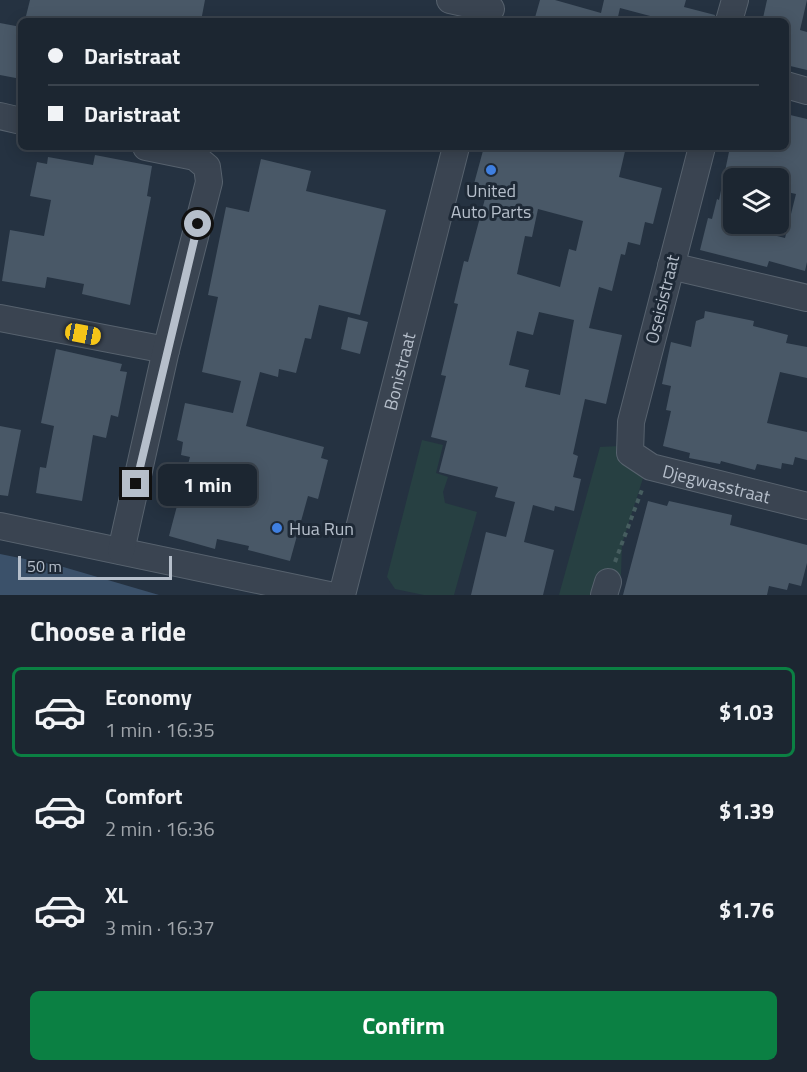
<!DOCTYPE html>
<meta charset="utf-8">
<style>
:root{--surface:#1c2631;--page:#252e39;--text:#f1f3f6;--muted:#a0a5ab;--line:#3a434d;--accent:#0b8043}
body{margin:0;font-family:"Titillium Web",sans-serif;background:var(--page);color:var(--text);height:100vh;display:flex;flex-direction:column;font-size:22px;white-space:nowrap}
*{box-sizing:border-box;margin:0}
p{font-size:20px;color:var(--muted)}
.icon{flex:none;width:33px;height:33px;fill:none;stroke:currentColor;stroke-width:2;stroke-linecap:round;stroke-linejoin:round}
.map{position:relative;height:595px;overflow:hidden}
.drawer{display:flex;flex-direction:column;background:var(--surface);flex:1}
.drawer>*{flex:none}
.hud{position:absolute;left:18px;top:18px;width:771px;height:132px;border-radius:9px;box-shadow:0 3px 15px #0003,0 0 0 2px var(--line);display:grid;align-content:center;height:132px;padding:0 30px;background:var(--surface)}
.controls{position:absolute;left:723px;top:168px;display:grid;gap:12px}
.controls a{display:grid;place-items:center;width:66px;height:66px;border-radius:9px;background:var(--surface);box-shadow:0 3px 15px #0003,0 0 0 2px var(--line);font-size:30px}
.scale{position:absolute;left:18px;bottom:15px;width:154px;box-sizing:border-box;padding-left:6px;border:3px solid #b6bfcb;border-top:0;font-size:16px;line-height:21px;white-space:nowrap;color:#b6bfcb;-webkit-text-stroke:4px #1e2936;paint-order:stroke}
.end{position:absolute;width:27px;height:27px;margin:-14px;border:8px solid #b6bfcb;background:#111;box-shadow:0 0 0 3px #111}
.from{border-radius:50%}
.bubble{position:absolute;height:42px;border-radius:9px;background:var(--surface);box-shadow:0 3px 15px #0003,0 0 0 2px var(--line);font-size:20px;font-weight:700;line-height:42px;text-align:center}
.car{position:absolute;width:18px;height:36px;margin:-18px -9px;border-radius:8px;box-shadow:0 0 4px 2px #0007;background:linear-gradient(#f5c518 24%,#345 0 40%,#f5c518 0 76%,#345 0 86%,#f5c518 0)}
.hud b{display:flex;align-items:center;gap:21px;height:57px;font-size:22px}
.hud b+b{border-top:2px solid var(--line)}
.hud i{width:15px;height:15px;background:var(--text)}
ul{padding:0;list-style:none}
li{display:flex;align-items:center;gap:18px;height:90px;margin:0 12px 9px;padding:0 18px;border:3px solid transparent;border-radius:9px}
li div{flex:1}
li b{display:block;font-size:22px}
li em{font-style:normal;font-weight:700}
li.active{border-color:var(--accent)}
li>.icon{width:54px;height:54px;stroke-width:1.5}
h2{padding:0 30px;font-size:27px;line-height:72px}
.action{display:flex;gap:12px;margin-top:auto;padding:12px 30px}
.action a{flex:1;height:69px;border-radius:9px;background:var(--accent);color:#fff;font-size:24px;font-weight:700;line-height:69px;text-align:center}
.map>svg:first-child{display:block}
</style>
<div class="map">
<svg width="807" height="595" viewBox="0 0 807 595">
<rect width="100%" height="100%" fill="#253241"/>
<path fill="#274042" d="M422,440L443,445L436,473L448,477L443,492L445,503L477,512L454,595H424L395,589L387,577Z
M619,446L644,475L622,544L621,574L615,595H559L600,447Z"/>
<path fill="#3b516a" d="M0,554L60,566L159,595H0Z"/>
<path fill="#495867" fill-rule="evenodd" d="M30,0H205L201,21H44L26,16Z
M540,0H555L601,13L604,0H686L684,7L715,15L714,21H669L620,8L617,21H534Z
M767,0H807L800,30L807,32V70L786,65V21L763,18Z
M0,23L21,27V79L0,75Z
M786,114L807,119V262L805,271L769,261L767,267L700,250L708,218L712,219L717,199L719,200L730,147H786ZM734,178H778V190L796,194L785,238L734,225Z
M484,147H626L619,177L662,188L653,224L645,222L640,245L628,242L625,255L621,254L612,291L599,287L589,328L622,335L606,404L585,399L573,454L578,456L573,477L581,479L574,511L555,506L554,511L533,505L524,542L554,550L543,595H471L486,532L506,537L515,502L495,497L498,487L439,472L447,441L431,437L446,376L441,375L458,304L454,303L464,261L468,262L486,195L472,191ZM538,209L583,221L576,251L569,249L560,287L517,274L525,236L532,237ZM539,312L574,320L560,395L525,387L529,370L509,365L517,331L533,335Z
M95,155L152,166L147,196L151,197L130,305L82,294L84,284L47,277L45,288L2,281L10,230L44,236L51,200L30,196L37,162L47,164L48,157L93,165Z
M261,159L311,171L306,191L386,210L360,315L319,305L311,339L305,338L296,373L279,369L278,377L260,372L246,426L324,447L321,458L328,460L318,499L308,496L290,561L248,550L249,546L217,539L215,549L169,536L190,457L181,455L183,442L177,440L185,403L233,413L241,381L202,372L218,297L208,295L226,207L249,212Z
M705,311L754,321L753,326L788,335L786,343L807,347V378L780,372L767,423L807,432V460L795,457L793,465L782,463L781,469L757,464L755,470L721,461L720,464L689,458L690,453L663,446L671,411L666,410L671,386L662,384L671,342L691,347L696,321L704,318Z
M348,317L368,322L360,354L341,349Z
M56,349L122,364L120,371L127,372L118,417L111,415L106,438L93,435L82,501L36,493L40,467L46,468L54,426L41,423Z
M0,426L21,430L8,496L0,495Z
M648,501L667,506L669,501L732,515L730,525L807,545V563L801,586L789,583L787,590L769,586L767,595H623Z"/>
<g fill="none" stroke-linecap="round" stroke-linejoin="round">
<g stroke="#57626e" stroke-width="28">
<g id="minor">
<path d="M450,0L491,9"/>
<path d="M729,21L735,0"/>
<path d="M786,85L807,91"/>
<path d="M0,116L21,121"/>
<path id="s1" d="M702,147L631,422L630,453L651,467L807,506"/>
<path d="M671,266L807,298"/>
<path d="M0,318L166,350"/>
<path d="M0,526L329,595"/>
<path d="M121,551L166,350L209,182L207,167L195,157L146,147"/>
<path id="s2" d="M342,595L456,147"/>
<path d="M604,595L608,582"/>
</g>
</g>
<path stroke="#465d5f" stroke-width="4" stroke-dasharray="4.5 4.5" stroke-linecap="butt" d="M615,562L643,487"/>
<use href="#minor" stroke="#3a4451" stroke-width="26"/>
</g>
<g fill="none" stroke-linecap="round" stroke-linejoin="round">
<path stroke="#b6bfcb" stroke-width="8" d="M136,484L198,224"/>
</g>
<g fill="#3f7fe0" stroke="#1e2936" stroke-width="2">
<circle cx="491" cy="170" r="6"/>
<circle cx="277" cy="528" r="6"/>
</g>
<g text-anchor="middle" dominant-baseline="central" stroke-width="6" stroke-linejoin="round" paint-order="stroke">
<g font-size="18" fill="#b6bfcb" stroke="#1e2936">
<text x="491" y="190">United<tspan x="491" dy="21">Auto Parts</tspan></text>
<text x="289" y="528" text-anchor="start">Hua Run</text>
</g>
<g font-size="18" fill="#b6bfcb" stroke="#1e2936">
<text transform="translate(662 299) rotate(-76)">Oseisistraat</text>
<text stroke="none"><textPath href="#s2" startOffset="231">Bonistraat</textPath></text>
<text stroke="none"><textPath href="#s1" startOffset="408">Djegwasstraat</textPath></text>
</g>
</g>
</svg>
<div class="controls">
<a><svg class="icon" aria-label="layers" viewBox="0 0 24 24"><path d="M12 4l9 5-9 5-9-5zM3 14l9 5 9-5"/></svg></a>
</div>
<div class="scale">50 m</div>
<i class="end from" style="left:198px;top:224px"></i>
<i class="end" style="left:136px;top:484px"></i>
<div class="bubble" style="left:158px;top:464px;width:99px">1 min</div>
<i class="car" style="left:83px;top:334px;rotate:101deg"></i>
<div class="hud">
<b><i class="from"></i>Daristraat</b>
<b><i></i>Daristraat</b>
</div>
</div>
<section class="drawer">
<h2>Choose a ride</h2>
<ul>
<li class="active"><svg class="icon" aria-label="car" viewBox="0 0 24 24"><path d="M5 17H2v-5l4-1 3-4h7l3 4 3 1v5h-3M9 17h6M6 11h13"/><circle cx="7" cy="17" r="2"/><circle cx="17" cy="17" r="2"/></svg><div><b>Economy</b><p>1 min · 16:35</p></div><em>$1.03</em></li>
<li><svg class="icon" aria-label="car" viewBox="0 0 24 24"><path d="M5 17H2v-5l4-1 3-4h7l3 4 3 1v5h-3M9 17h6M6 11h13"/><circle cx="7" cy="17" r="2"/><circle cx="17" cy="17" r="2"/></svg><div><b>Comfort</b><p>2 min · 16:36</p></div><em>$1.39</em></li>
<li><svg class="icon" aria-label="car" viewBox="0 0 24 24"><path d="M5 17H2v-5l4-1 3-4h7l3 4 3 1v5h-3M9 17h6M6 11h13"/><circle cx="7" cy="17" r="2"/><circle cx="17" cy="17" r="2"/></svg><div><b>XL</b><p>3 min · 16:37</p></div><em>$1.76</em></li>
</ul>
<div class="action"><a>Confirm</a></div>
</section>
